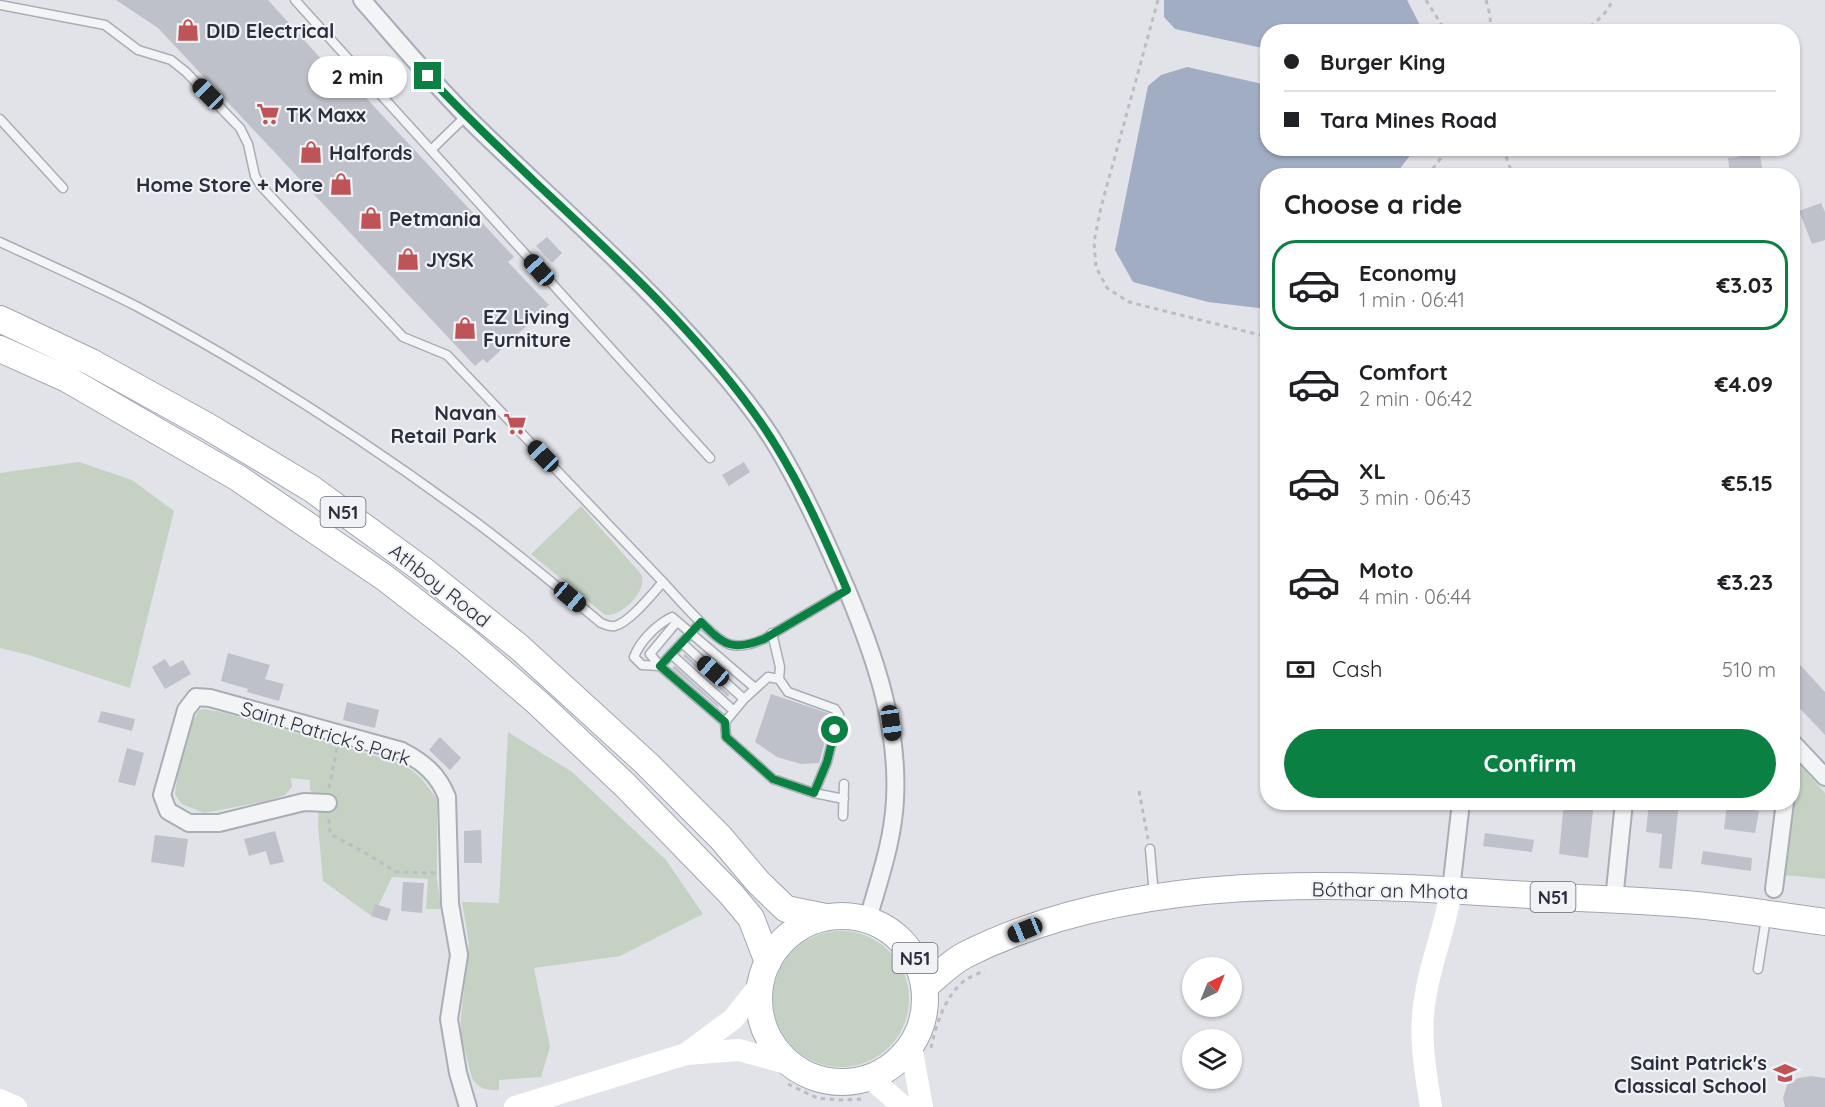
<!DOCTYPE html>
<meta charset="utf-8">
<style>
:root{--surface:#fff;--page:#f2f2f2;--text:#202124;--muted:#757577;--line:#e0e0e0;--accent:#0b8043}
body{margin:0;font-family:Quicksand,sans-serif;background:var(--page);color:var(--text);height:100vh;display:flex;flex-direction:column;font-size:22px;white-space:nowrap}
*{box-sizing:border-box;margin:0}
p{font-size:20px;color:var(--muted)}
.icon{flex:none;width:33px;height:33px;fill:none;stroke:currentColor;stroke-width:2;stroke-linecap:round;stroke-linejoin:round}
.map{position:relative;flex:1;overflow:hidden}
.panel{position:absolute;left:1260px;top:168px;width:540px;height:642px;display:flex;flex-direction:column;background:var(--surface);border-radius:24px;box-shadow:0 2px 4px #0004}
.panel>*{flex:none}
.guide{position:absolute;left:1260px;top:24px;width:540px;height:132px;border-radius:24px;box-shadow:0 2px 4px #0004;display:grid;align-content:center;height:132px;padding:0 24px;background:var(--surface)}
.needle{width:39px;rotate:43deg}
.tools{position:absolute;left:1182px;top:957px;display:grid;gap:12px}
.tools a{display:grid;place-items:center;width:60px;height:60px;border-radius:50%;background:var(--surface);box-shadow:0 2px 4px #0004;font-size:30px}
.end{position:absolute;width:27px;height:27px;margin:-14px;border:8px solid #0b8043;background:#fff;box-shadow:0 0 0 3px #fff}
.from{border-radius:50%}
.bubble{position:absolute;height:42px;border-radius:21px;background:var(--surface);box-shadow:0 2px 4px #0004;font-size:20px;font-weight:700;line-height:42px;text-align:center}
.car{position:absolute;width:18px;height:36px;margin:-18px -9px;border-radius:8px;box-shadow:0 0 4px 2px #0007;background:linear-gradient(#222 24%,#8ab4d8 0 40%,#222 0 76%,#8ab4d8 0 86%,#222 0)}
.guide b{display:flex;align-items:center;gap:21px;height:57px;font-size:22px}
.guide b+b{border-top:2px solid var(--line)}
.guide i{width:15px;height:15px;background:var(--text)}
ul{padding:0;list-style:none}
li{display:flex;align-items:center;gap:18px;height:90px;margin:0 12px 9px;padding:0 12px;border:3px solid transparent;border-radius:24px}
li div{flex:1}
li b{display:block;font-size:22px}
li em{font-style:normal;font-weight:700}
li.active{border-color:var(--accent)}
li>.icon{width:54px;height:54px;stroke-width:1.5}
h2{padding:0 24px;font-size:27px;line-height:72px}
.pay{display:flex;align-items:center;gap:15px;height:66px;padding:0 24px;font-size:22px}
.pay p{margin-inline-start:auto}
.action{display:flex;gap:12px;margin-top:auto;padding:12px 24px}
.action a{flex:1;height:69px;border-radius:36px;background:var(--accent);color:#fff;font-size:24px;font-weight:700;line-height:69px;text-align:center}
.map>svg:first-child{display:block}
</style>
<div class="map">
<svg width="1825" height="1107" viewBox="0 0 1825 1107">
<rect width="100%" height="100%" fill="#e1e3e8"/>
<path fill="#c5d1c3" d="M79,462L132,480L174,511L130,688L29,655L0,648V473Z
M581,506L641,574C649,591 621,617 605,615L531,554Z
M205,709L225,713L400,763L410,769L421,778L437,799V879L441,909H426L428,879L392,877L373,917L323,881L318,825L319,798L310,790V780L291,778L292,787L285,795L267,801L204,813L182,804L175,795C177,770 186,732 199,710Z
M508,732L572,772L666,860L703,914L620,956L534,968L550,1047L541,1077L499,1080V1090C488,1091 477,1088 472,1078L461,1036V1017L469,943L462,902L499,903Z
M1799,764L1825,793V879L1785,875Z
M773 999a68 68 0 1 1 136 0a68 68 0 1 1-136 0Z"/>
<path fill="#a0adc3" d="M1164,0H1407L1423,31L1268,32L1267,49L1175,29L1164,17Z
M1187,67L1267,85L1268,148L1415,149L1395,175L1268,176L1267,309L1208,302L1133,282L1115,250L1148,86L1161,75Z"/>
<path fill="#bfc1ca" d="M116,0H268L350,91L356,87L514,257L508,262L549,305L487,363L483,359L475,366L158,28Z
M1737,148H1759L1763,174L1730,176L1728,158L1739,157Z
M1821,203L1825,212V240L1812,244L1799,211Z
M547,237L562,253L552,263L536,246Z
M744,462L750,472L729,486L722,475Z
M228,653L270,665L265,679L284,684L279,701L247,692L248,689L221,681Z
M685,654L729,694L728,697L683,656Z
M1792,656L1825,692V735L1792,700Z
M165,659L170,667L183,660L191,674L165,689L152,667Z
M675,666L719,706L718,707L672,668Z
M771,694L831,714L832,716L819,763L801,764L777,757L755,742Z
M347,702L379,710L375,728L343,720Z
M101,711L135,719L132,731L98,722Z
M440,737L461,758L450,770L429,750Z
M127,748L144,753L135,786L118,782Z
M1564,802H1594L1588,858L1559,854Z
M1649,802H1679L1672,869L1659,868L1662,834L1646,832Z
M1727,804L1757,807L1756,811H1759L1755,833L1724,829Z
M481,830L482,863H464V831Z
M275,831L284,862L270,865L266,851L249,856L244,839Z
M1485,833L1534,840L1532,852L1483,846Z
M155,835L188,839L184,867L151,862Z
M1703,851L1752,858L1751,871L1701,864Z
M403,882L424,883L422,913L401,911Z
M375,904L391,909L387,921L371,916Z
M1811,1076L1825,1078V1107H1785L1783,1098L1787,1085L1798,1078Z"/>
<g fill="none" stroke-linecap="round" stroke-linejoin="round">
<g stroke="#aaadb5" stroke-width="11">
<path id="lane" d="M295,0L710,458
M0,5L105,25L138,50L171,60L186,72L240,128L248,144L255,176L261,186L403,337L447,355L663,582
M0,119L63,188
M431,150L466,116
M0,242C45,263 91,283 136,306C255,369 369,443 477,523C520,555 560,589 601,623C606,625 610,627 615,626C630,622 652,594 663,582C676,596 716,643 732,645C744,647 754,643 764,639L847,590
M701,622L660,666L725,722
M772,633L780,667L779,679L768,677L744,699L725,722L726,737L773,779L814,793L844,799
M682,643L744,699
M671,654L734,711
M660,666L650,654L675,624L679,623L755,688
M660,666L642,665L634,657C640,641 657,624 672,617L679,623
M779,679L788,692L835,709L839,715L827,762L814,793
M843,816L844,784
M1150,849L1154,896
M1758,969L1766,918"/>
</g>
<g stroke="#aaadb5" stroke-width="20">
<path id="street" d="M362,0C400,43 437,88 478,128C549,197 623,262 689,335C719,368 749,402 773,440C802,487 825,539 847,590C875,657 899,726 895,800C893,841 879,880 868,919
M1792,742L1825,777
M328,803L304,802L219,823H189L168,811L162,795L186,710L196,697L210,698L402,751C423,762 438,774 447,797L450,904L459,955L449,1019L458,1073L468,1107
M1774,889L1785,802
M1451,890L1461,802
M1614,900L1624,802"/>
</g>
<g stroke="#a1a6b2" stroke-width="28">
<path id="primary" d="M0,319L91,362L207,426L312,489L423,570L519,647L646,763L721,838L758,882L786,909L826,917
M0,349L67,379L238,478L385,578L465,640L537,702L625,785L731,894L751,918L768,962
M759 999a83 83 0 1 1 166 0a83 83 0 1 1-166 0Z
M925,986C938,976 951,962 965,955C1136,869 1345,883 1530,895C1585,899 1641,900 1696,905C1739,909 1782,916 1825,922"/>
</g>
<path stroke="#bbbdc2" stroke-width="3" stroke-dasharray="4.5 4.5" stroke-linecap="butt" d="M1158,0L1101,207L1094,242L1096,267L1107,288L1129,302L1268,337
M1426,0L1446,32
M1486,0L1490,15L1491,32
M1583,32C1594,23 1608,14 1612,0
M1503,148L1513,176
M1427,176L1441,158L1454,148
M329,788L337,748
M1139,791L1148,839
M329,819L330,834L364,852L396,872L436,873
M931,1048C936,1024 946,993 967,979C972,976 979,973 985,971
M788,1084L817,1098L840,1100L865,1099"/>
<use href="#lane" stroke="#f3f4f6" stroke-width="8"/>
<use href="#street" stroke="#f3f4f6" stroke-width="16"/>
<path stroke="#fff" stroke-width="22" d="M911,1046L922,1107
M687,1053L733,1019L760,985
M869,1077L904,1107
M0,1100L16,1107
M515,1107L686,1054L739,1050L793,1065
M1431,1107C1425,1070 1418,1030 1426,993C1432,958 1446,925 1451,890"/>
<use href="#primary" stroke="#fff" stroke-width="26"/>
</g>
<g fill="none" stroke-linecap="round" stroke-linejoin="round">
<path stroke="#0b8043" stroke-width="8" d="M428,76C462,113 499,147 535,182C612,254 692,327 754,413C793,467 821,529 847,590L764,639C732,652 724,645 701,622L660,666L725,722L726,737L773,779L814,793L827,762L835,730"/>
</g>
<defs>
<g id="shop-bare" transform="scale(1.8)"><path d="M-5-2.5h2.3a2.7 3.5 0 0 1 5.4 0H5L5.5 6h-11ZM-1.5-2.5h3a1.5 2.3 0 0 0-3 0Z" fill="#be5457" stroke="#f0f2f5" stroke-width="2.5" paint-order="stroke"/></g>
<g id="supermarket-bare" transform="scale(1.8)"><path d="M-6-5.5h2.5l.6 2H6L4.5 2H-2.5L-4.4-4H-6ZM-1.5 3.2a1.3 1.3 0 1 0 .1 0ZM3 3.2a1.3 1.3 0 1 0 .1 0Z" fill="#be5457" stroke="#f0f2f5" stroke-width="2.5" paint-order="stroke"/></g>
<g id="school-bare" transform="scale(1.8)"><path d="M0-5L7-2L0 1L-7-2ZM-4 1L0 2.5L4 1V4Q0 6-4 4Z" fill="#be5457" stroke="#f0f2f5" stroke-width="2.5" paint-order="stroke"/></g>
</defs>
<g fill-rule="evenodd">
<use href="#shop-bare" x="188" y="30"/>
<use href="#supermarket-bare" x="268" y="114"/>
<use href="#shop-bare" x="311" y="152"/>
<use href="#shop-bare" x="341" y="184"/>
<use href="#shop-bare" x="371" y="218"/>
<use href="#shop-bare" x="408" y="259"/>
<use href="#shop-bare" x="465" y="328"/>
<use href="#supermarket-bare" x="515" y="424"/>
<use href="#school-bare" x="1785" y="1073"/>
</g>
<g text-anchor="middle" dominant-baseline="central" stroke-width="4.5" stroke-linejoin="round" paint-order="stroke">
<g fill="#f0f2f5" stroke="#666a74" stroke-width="1.5">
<rect x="320.5" y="497" width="45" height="30" rx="4.5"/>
<rect x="1530.5" y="882" width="45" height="30" rx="4.5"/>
<rect x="892.5" y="943" width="45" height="30" rx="4.5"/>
</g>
<g font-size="18" font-weight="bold" fill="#2b2f3d">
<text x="343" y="512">N51</text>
<text x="1553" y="897">N51</text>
<text x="915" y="958">N51</text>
</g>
<g font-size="20" font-weight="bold" fill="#2b2f3d" stroke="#f0f2f5" text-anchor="start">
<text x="206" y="30">DID Electrical</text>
<text x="286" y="114">TK Maxx</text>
<text x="329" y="152">Halfords</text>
<text x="323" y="184" text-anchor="end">Home Store + More</text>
<text x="389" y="218">Petmania</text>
<text x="426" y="259">JYSK</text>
<text x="483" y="316">EZ Living<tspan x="483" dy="23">Furniture</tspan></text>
<text x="497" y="412" text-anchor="end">Navan<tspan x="497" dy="23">Retail Park</tspan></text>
<text x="1767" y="1062" text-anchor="end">Saint Patrick's<tspan x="1767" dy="23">Classical School</tspan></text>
</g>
<g font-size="20" fill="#2b2f3d" stroke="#f0f2f5">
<text transform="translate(440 585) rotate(38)">Athboy Road</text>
<text transform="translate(326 733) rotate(17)">Saint Patrick's Park</text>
<text transform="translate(1390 890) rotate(1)">Bóthar an Mhota</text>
</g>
</g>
</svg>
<div class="tools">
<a><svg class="needle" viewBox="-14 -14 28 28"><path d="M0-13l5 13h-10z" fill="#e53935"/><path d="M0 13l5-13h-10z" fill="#757577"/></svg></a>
<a><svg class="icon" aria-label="layers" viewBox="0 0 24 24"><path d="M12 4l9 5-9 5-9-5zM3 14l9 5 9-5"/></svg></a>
</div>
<i class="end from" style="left:835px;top:730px"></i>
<i class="end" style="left:428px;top:76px"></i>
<div class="bubble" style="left:308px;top:56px;width:99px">2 min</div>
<i class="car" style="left:208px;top:94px;rotate:315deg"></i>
<i class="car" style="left:539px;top:270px;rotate:318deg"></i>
<i class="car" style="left:543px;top:456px;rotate:316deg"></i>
<i class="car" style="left:570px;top:597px;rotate:130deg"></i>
<i class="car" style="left:713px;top:671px;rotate:311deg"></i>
<i class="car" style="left:891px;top:723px;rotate:172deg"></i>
<i class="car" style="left:1025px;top:930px;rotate:248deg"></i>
<div class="guide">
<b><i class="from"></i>Burger King</b>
<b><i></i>Tara Mines Road</b>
</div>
<section class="panel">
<h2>Choose a ride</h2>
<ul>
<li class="active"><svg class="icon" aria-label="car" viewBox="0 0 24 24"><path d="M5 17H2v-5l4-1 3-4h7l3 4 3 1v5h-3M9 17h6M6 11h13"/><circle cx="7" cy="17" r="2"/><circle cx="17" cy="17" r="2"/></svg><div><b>Economy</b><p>1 min · 06:41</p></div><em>€3.03</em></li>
<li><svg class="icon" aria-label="car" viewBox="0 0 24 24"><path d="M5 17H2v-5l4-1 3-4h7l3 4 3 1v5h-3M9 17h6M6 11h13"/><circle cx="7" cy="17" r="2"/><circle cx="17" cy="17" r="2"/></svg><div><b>Comfort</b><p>2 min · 06:42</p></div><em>€4.09</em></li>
<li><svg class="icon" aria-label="car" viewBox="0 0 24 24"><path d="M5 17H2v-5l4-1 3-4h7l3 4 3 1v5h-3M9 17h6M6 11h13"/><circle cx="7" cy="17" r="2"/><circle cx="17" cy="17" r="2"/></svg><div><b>XL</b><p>3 min · 06:43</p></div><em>€5.15</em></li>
<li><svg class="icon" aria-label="car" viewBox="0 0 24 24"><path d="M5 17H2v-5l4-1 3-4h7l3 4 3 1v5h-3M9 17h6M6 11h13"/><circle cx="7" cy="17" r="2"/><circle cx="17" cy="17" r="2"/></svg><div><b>Moto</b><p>4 min · 06:44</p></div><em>€3.23</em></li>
</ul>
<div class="pay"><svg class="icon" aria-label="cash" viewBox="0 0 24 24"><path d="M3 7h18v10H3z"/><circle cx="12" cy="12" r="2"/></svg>Cash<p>510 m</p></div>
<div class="action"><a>Confirm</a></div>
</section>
</div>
